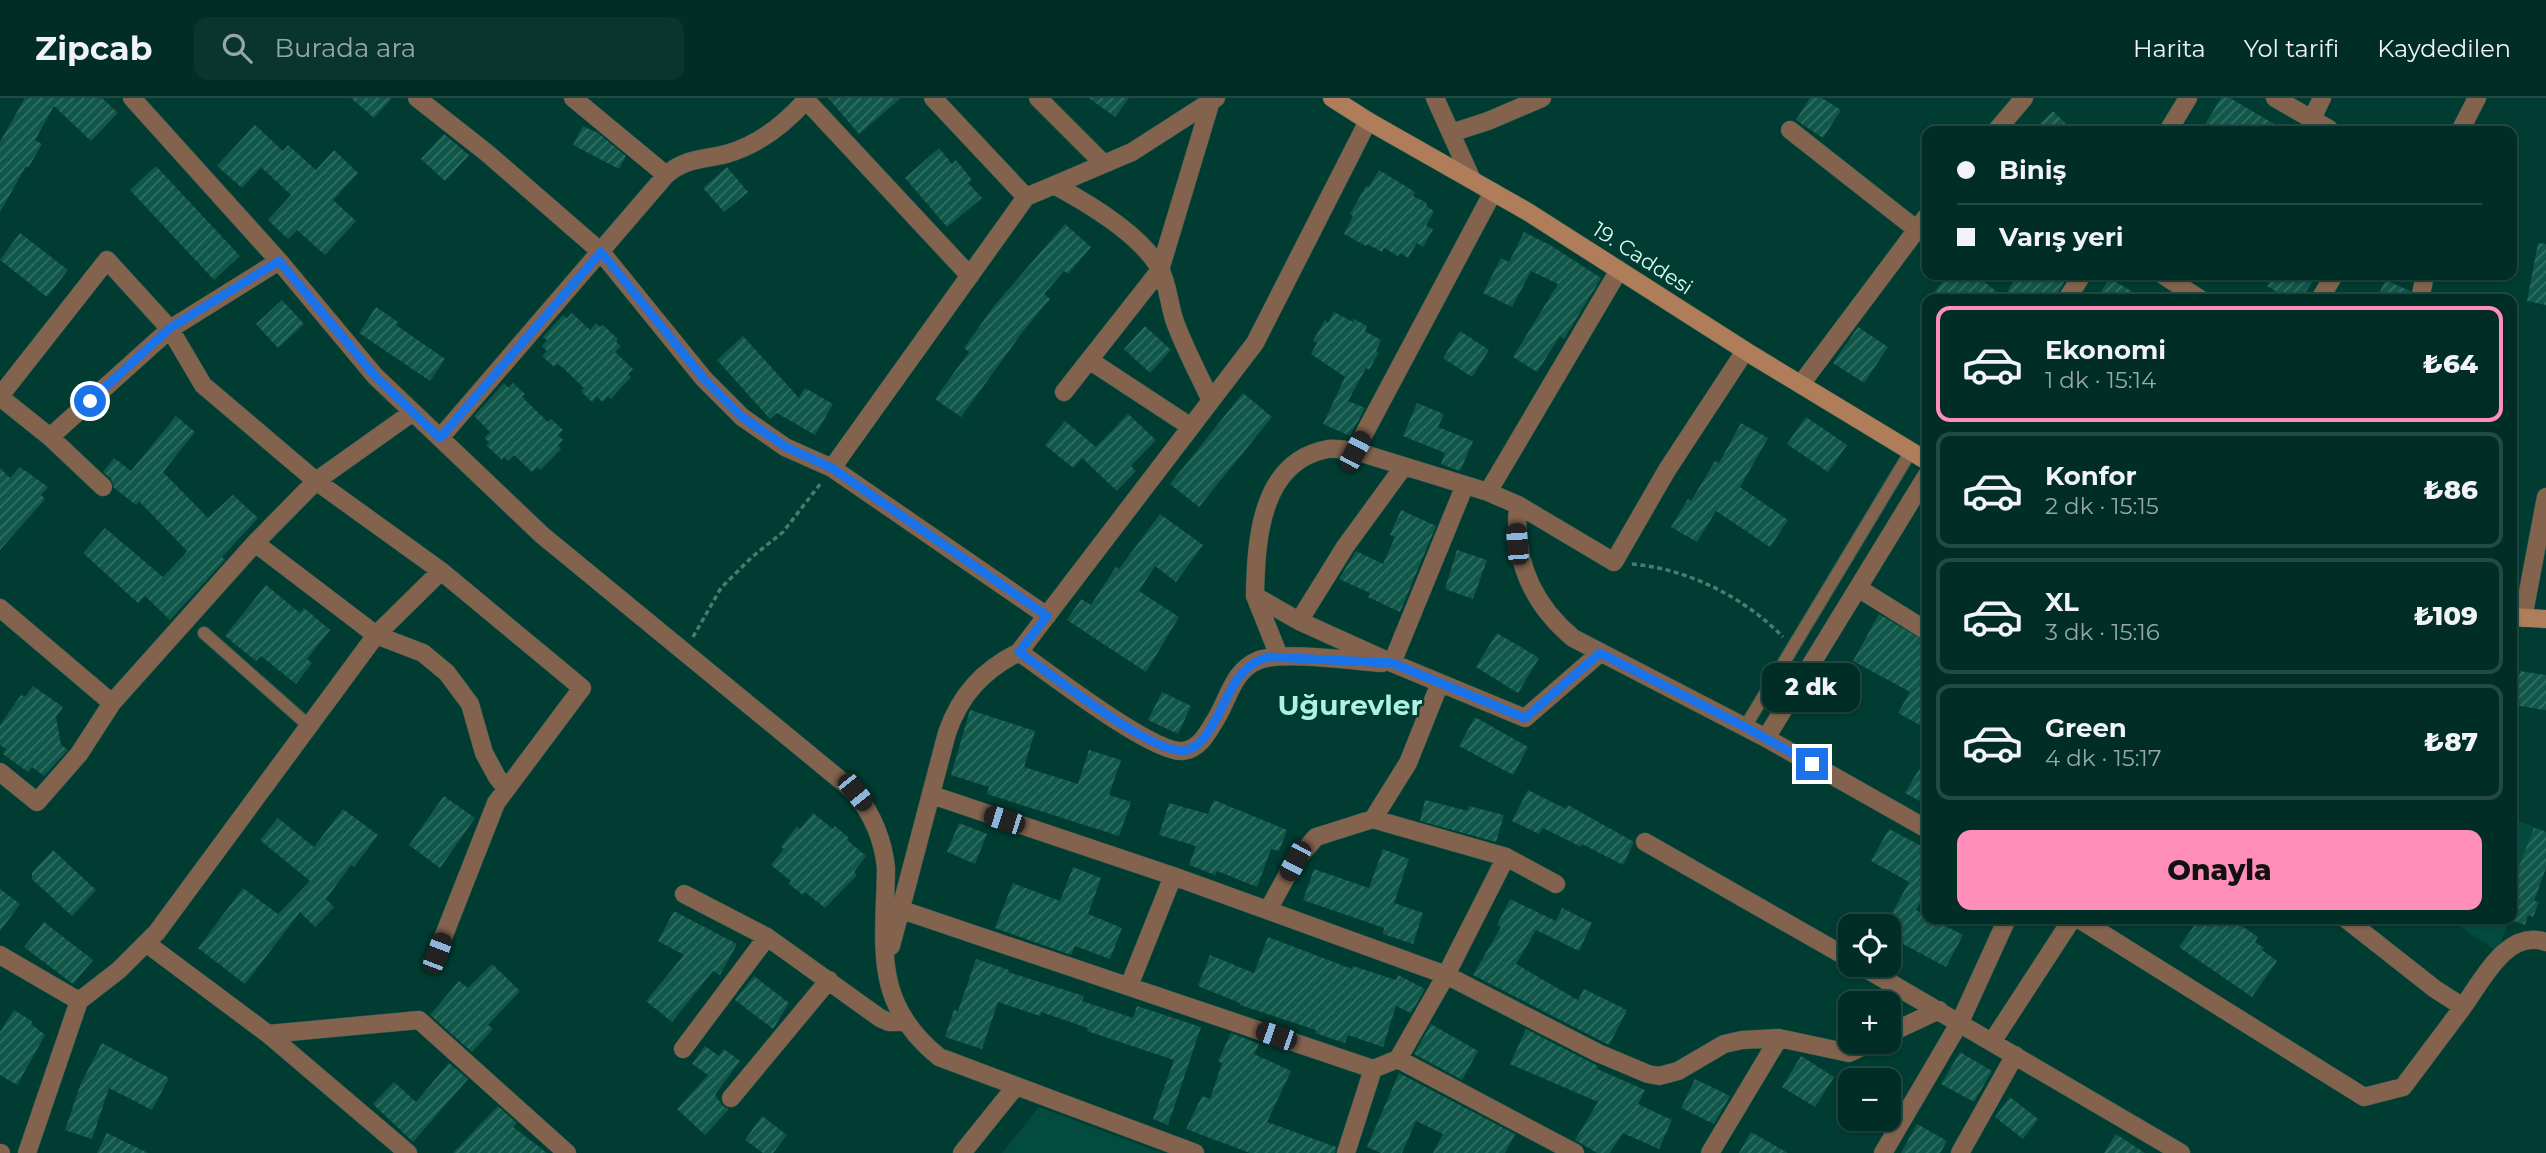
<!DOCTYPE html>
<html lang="tr">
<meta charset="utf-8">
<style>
:root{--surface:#002d25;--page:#0a352d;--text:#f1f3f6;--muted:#95a8a7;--line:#224942;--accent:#ff8eb9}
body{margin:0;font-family:Montserrat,sans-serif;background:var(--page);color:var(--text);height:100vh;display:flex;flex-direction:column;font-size:26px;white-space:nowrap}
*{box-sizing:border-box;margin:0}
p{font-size:23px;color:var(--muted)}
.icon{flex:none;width:38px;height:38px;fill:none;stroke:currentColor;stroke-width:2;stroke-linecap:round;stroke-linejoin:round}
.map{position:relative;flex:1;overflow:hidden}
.details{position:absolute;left:1922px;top:196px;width:595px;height:630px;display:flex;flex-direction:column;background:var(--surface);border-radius:14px;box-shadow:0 2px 5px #0004,0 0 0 2px var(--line)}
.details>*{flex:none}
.banner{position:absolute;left:1922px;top:28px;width:595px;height:154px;border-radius:14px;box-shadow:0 2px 5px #0004,0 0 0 2px var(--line);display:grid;align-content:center;height:154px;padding:0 35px;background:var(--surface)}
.controls{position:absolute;left:1838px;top:816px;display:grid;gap:14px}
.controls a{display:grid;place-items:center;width:63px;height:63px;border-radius:14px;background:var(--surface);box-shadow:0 2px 5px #0004,0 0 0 2px var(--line);font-size:35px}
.end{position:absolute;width:32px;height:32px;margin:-16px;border:9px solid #1a73e8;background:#fff;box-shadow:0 0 0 4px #fff}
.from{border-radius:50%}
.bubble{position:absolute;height:49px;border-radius:14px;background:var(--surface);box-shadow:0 2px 5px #0004,0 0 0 2px var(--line);font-size:23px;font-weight:800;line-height:49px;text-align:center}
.car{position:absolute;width:21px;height:42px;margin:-21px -10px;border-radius:9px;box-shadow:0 0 5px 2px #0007;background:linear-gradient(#222 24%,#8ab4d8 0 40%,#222 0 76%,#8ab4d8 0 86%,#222 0)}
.banner b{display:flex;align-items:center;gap:24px;height:66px;font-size:26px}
.banner b+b{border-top:2px solid var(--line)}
.banner i{width:18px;height:18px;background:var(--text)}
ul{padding:12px 0 0;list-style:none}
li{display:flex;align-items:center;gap:21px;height:116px;margin:0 14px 10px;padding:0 21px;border:4px solid var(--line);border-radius:14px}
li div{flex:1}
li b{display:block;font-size:26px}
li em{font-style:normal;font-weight:800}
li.selected{border-color:var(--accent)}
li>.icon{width:63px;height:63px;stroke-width:1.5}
.button{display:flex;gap:14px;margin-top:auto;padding:14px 35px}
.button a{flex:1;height:80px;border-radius:14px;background:var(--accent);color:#111;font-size:28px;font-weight:800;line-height:80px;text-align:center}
header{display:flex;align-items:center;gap:42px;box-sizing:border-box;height:98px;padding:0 35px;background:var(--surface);border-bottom:2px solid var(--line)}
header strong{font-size:33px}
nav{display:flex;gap:38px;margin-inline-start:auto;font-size:24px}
.search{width:490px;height:63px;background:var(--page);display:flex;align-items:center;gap:18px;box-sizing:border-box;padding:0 24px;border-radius:14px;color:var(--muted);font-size:26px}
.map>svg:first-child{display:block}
</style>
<header>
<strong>Zipcab</strong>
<div class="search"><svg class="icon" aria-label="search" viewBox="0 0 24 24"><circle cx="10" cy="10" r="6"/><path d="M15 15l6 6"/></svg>Burada ara</div>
<nav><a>Harita</a><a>Yol tarifi</a><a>Kaydedilen</a></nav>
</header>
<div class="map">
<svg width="2546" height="1055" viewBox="0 0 2546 1055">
<defs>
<pattern id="building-hatch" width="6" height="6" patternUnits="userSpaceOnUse" patternTransform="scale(1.75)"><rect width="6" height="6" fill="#10574a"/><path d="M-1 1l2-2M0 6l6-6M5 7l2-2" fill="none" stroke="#327065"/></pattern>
</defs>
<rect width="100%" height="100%" fill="#003c31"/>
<path fill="#044b3f" d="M2511,720L2545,733L2511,818Z
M2450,821H2510L2497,854Z
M1039,1009L1162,1055H1002Z"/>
<path fill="url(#building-hatch)" d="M25,0H102L118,15L91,43L54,8L35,42L42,46L28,70L26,68L0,114V44Z
M351,0H392L374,20Z
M828,0H901L859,36Z
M1089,0H1129L1115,19Z
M1810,0H1822L1841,12L1823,40L1796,22Z
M2221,0H2230L2286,33H2201Z
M2053,13L2073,33H2033Z
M255,27L283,53L288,47L316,72L334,52L358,75L333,102L356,123L325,157L297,132L288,141L268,122L291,97L261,69L242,90L217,68Z
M583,28L598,35L626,58L619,71L573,47Z
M444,36L469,57L445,83L421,61Z
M939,50L952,66L956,62L972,82L968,85L982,100L947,129L905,80Z
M156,68L240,158L214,182L130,92Z
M727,69L748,94L724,114L703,90Z
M1379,72L1415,94L1413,98L1427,105L1426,108L1434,113L1426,128L1433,131L1423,149L1417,145L1408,160L1400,155L1398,158L1384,150L1382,154L1367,146L1366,148L1344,136L1353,118L1350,116L1366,88L1369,89Z
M1065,126L1091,149L1068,176L1064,173L1044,196L1050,201L1024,232L961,319L935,301L969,254L964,250L994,208Z
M1524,134L1550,147L1601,180L1564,241L1560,238L1537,274L1513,259L1558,186L1531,173L1512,209L1483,195L1501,160L1509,164Z
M20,135L68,172L47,199L0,162Z
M2538,145L2546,146V207L2527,203Z
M1949,177H1976L2004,200L2017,177H2069L2054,201H1928Z
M2274,177H2317L2301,201H2288L2267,188Z
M2109,180L2145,201H2097Z
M2386,182L2410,193L2409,201H2376Z
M282,202L304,226L278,250L256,226Z
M376,209L398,224L396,227L445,261L430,283L359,235Z
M1334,214L1353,224L1354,221L1367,228L1365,233L1381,242L1376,253L1379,254L1369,272L1366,270L1348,303L1365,310L1350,338L1323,326L1345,279L1311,256L1317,245L1313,243L1325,222L1328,225Z
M572,215L590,232L596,225L600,229L603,227L618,241L616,244L621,248L615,254L633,271L628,276L631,279L611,301L608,298L602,304L597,298L592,304L581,293L584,290L562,269L557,266L554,269L542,258L547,253L542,248L547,242L543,239L563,217L567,220Z
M1145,228L1171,252L1150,275L1124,251Z
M1858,229L1888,249L1864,285L1833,265Z
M1460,233L1489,252L1472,279L1443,260Z
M743,238L799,300L805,290L833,306L815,337L777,315L770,321L717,262Z
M504,285L509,290L513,285L525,296L522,298L526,303L548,324L551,321L563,332L558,337L563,342L558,347L561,351L540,372L537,369L532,374L514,357L508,363L504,359L502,362L486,347L489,344L484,340L490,334L474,318Z
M1243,295L1272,319L1199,409L1170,386Z
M1417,305L1444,316L1438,329L1473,343L1460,373L1441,366L1445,355L1403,338Z
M1128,316L1156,342L1131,368L1136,373L1117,393L1082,360L1073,370L1045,347L1065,323L1096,349Z
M176,318L195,334L163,374L208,420L233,397L258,420L222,459L225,462L170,522L145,498L138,505L83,455L105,430L163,479L184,457L187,453L139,403L136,407L114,390L111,381L103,374L114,360L131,373Z
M1806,319L1847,347L1828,374L1787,346Z
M1741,325L1768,340L1740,389L1788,422L1770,449L1716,413L1697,444L1671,429L1688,401L1691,403L1715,363L1719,365Z
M20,369L48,389L41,397L45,401L0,452V370L10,380Z
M1401,412L1436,428L1400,514L1368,499L1370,495L1339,481L1356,453L1383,466L1395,439L1390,437Z
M1160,416L1203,447L1176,484L1155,468L1139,493L1179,519L1146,574L1067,522L1081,501L1091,507L1116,469L1119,471Z
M1457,452L1487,462L1473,501L1445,491Z
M266,487L300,515L304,510L330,532L307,561L312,565L296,586L261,558L256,563L225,538Z
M1879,516L1927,544V631L1898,615L1910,594L1853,563Z
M1497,535L1539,560L1518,595L1476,569Z
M2520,573L2546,577V612L2514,607Z
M33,588L63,609L56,619L61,647L68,652L44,678L32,669L28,674L3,656L6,651L0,647V627L21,597L25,599Z
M1162,594L1191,608L1178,636L1148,622Z
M970,612L1035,633L1024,669L1078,686L1089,652L1121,662L1109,697L1131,704L1119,738L987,696L989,689L951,677Z
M1475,619L1528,649L1513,677L1459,648Z
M1927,658V707L1905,695Z
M1528,692L1566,711L1568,707L1634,744L1623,767L1582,746L1581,749L1543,730L1539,736L1512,723Z
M444,698L475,720L440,770L409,747Z
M1214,702L1287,732L1279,753L1271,751L1257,789L1217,773L1215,777L1189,767L1196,748L1159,737L1169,705L1208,716Z
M1425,702L1468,713L1469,708L1504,717L1496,744L1420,723Z
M343,711L378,737L354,769L351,767L326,801L334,809L315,829L300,814L245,886L198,850L243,790L278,816L310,783L260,742L278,720L314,749Z
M813,715L833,731L835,728L849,740L847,742L866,758L854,774L857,777L825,810L805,794L803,797L789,786L791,783L771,767L784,751L781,749L797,728L800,731Z
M959,725L987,736L975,766L947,754Z
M2534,730L2546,734V770L2534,803L2539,804L2533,819L2528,817L2525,827L2511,822V789Z
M1889,731L1927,751V793L1916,812L1927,818V821H1932L1963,837L1946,869L1888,838V823L1909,784L1871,763Z
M1383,751L1409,761L1394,805L1423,815L1413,846L1383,836L1384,830L1303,802L1314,771L1369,790Z
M53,752L96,792L72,818L32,781V775Z
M1073,769L1101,780L1088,816L1122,830L1110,861L1075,848L1071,857L995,830L1013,785L1060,803Z
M0,791L20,806L0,833Z
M1510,801L1556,823L1562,810L1592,825L1579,853L1536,832L1516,866L1578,902L1584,891L1627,912L1609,947L1473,877L1501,829L1497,827Z
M674,813L737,846L720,877L713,873L672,924L646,903L684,857L658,843Z
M2199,821H2222L2230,826L2233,822L2258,839L2255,844L2264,850L2262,852L2277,863L2252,899L2179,849Z
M44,824L93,862L73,886L24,849Z
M1268,839L1352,871L1353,868L1396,882L1398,877L1425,891L1411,915L1396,908L1383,949L1348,937L1345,945L1315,935L1316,932L1240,907V905L1198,888L1210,857L1254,875Z
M976,861L1009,872L1008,874L1084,898L1082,903L1133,920L1137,908L1201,929L1168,1027L1153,1021L1174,962L1087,933L1088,930L1041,914L1040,918L998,904L982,951L945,939L954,912L958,913Z
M492,866L520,893L488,927L493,931L472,954L430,917L459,883L468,890Z
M754,878L789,905L773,931L735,902Z
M14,912L32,923L31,926L45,937L17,987L0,977V934Z
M1431,926L1478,953L1462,982L1414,956Z
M1526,931L1598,968L1597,971L1645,992L1638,1006L1672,1022L1659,1051L1623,1035L1610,1055H1597L1575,1042L1598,1004L1510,966Z
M1231,935L1259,946L1254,956L1291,973L1267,1024L1336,1049L1335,1055H1250L1186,1031L1202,998L1210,1001L1222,965L1218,963Z
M102,945L169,980L152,1012L109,990L92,1041L65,1032L81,985Z
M705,948L719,958L724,951L740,963L715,997L723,1008L729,1011L705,1037L677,1011L708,977L692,966Z
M1960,954L1992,973L1974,1004L1941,986Z
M1801,958L1834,979L1815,1009L1782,989Z
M449,965L468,981L413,1044L373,1006L394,984L416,1004Z
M1399,975L1515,1036L1505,1055H1433L1443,1036L1416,1023L1402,1055H1381L1367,1049Z
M1695,981L1730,998L1714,1026L1681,1010Z
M2010,999L2038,1021L2023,1041L1995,1019Z
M498,1008L517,1025L513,1029L547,1055H453Z
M762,1018L787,1037L773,1055H763L745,1042Z
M1917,1026L1947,1043L1940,1055H1901Z
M1751,1034L1788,1055H1739Z
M107,1035L148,1055H97Z
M2116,1036L2145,1055H2104Z"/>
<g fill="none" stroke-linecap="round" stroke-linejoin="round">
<g stroke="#235b50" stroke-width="14">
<path id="lane" d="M204,535L308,627
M1745,629L1911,353"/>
</g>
<g stroke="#235b50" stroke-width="19">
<path id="street" d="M132,0L279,163L375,278L542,437L855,694C873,718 883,741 886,770C885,848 871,904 939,959L1195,1055
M417,0L487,55L601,154L704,281L742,319L785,349L832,370L1047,518
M573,0L666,77
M807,0L806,2L970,178
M933,0L1026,99
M1038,0L1104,66
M1435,0L1472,82
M2275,0L2329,31
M2312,21L2322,0
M1790,32L1916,131
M1996,33L2024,0
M2168,33L2188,0
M2460,33L2477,0
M1451,35L1488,23L1542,0
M1054,87C1088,105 1141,137 1160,171C1168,186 1169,207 1175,224C1185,251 1199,277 1211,303
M1493,94L1355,353L1488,394L1518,407L1614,464L1667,372L1745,253
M2163,177L2200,201
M2067,201L2082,177
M2320,201L2334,177
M2420,201L2425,177
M1089,262L1191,329
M1801,286L1927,118
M1064,294L1160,172L1211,3
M0,298L107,162L170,231L203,287L316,383L441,473L582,590L496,705L437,855
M0,299L50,339L103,389
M50,339L170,231L279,163
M440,340L666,77C685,60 703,62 726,56C758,47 784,27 806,2
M1404,368L1345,449L1299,523L1392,565L1525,620L1600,555
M832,370L1026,99L1132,54L1216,0
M1488,394L1619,172
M1518,407C1513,461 1531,505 1573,540L1766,640L1927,731
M255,445L376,537L423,555L447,575L470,606L484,655L497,679L506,690
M1858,490L1927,533
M1255,498L1279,558
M0,510L112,605
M2523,520L2546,399
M1299,523L1255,498C1256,443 1260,363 1328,351C1336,350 1347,352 1355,353
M1019,554C1048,574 1153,656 1183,653C1200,651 1208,634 1216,621C1229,600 1233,572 1259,562C1282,553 1354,563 1382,565
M1392,565L1465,387
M1766,640L1927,377
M0,674L37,704L79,656L112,605L255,445L316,383L413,314
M932,697L1173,778L1446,877L1598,955L1648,976L1659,978L1678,973L1724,946L1742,942L1779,940
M1373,721L1506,759L1556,786
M1645,744L1850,861
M684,796L767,839L880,920L889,924H904
M902,812L1373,971L1398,961L1446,877L1506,759
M1268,812L1295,763L1316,739L1373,721L1408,665L1440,585
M2079,821L2364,999L2403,989L2463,909L2435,891L2346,821
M146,845L268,936L408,1055
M891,848L947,635C960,597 983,572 1019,554L1255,245L1368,23
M0,857L79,903
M1858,866L2181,1055
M1129,888L1173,778
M2463,909C2482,883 2507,830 2546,844
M268,936L419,922L567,1055
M1888,936L1939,912
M1992,944L2072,821
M683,951L767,839
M1398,961L1575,1055
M731,1000L829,882
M0,1055H1
M27,1055L79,903L119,872L157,834L376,537L441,473
M962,1055L1016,988
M1346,1055L1373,971
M1710,1055L1779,940L1849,955L1874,943
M1883,1055L1960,924L2007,821
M1960,1055L2015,957"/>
</g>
<g stroke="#235b50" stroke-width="19">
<path id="secondary" d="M1332,0L1368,23L1528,114L1752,257L1927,363
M2511,519L2546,521"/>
</g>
<path stroke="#497c71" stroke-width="3.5" stroke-dasharray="5 3.5" stroke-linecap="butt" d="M1632,466C1688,471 1744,499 1783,539
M693,539L721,490L752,459L783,434L821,385"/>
<use href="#lane" stroke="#83634d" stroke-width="12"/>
<use href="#street" stroke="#83634d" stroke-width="18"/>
<use href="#secondary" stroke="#af7d59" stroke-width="18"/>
</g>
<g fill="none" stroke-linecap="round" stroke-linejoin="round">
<path stroke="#1a73e8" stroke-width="9" d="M90,303L170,230L279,163L375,278L440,340L601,154L704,281L742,319L786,349L832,370L1047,518L1019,554C1048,574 1157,661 1187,652C1202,648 1211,630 1218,617C1232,591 1238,568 1268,559L1392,565L1525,620L1600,555L1745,629L1812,666"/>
</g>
<g text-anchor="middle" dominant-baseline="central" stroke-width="5" stroke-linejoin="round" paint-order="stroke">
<g font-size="21" fill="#dbfdf3" stroke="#003c31">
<text transform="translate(1643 160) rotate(33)">19. Caddesi</text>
</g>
<g font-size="28" font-weight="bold" fill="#adf3e1" stroke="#003c31">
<text x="1350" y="607">Uğurevler</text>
</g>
</g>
</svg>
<div class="controls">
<a><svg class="icon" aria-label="locate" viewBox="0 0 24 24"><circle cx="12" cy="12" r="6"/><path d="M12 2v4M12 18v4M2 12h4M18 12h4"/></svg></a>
<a>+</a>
<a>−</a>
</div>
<i class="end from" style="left:90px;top:303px"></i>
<i class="end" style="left:1812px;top:666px"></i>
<div class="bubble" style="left:1762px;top:565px;width:98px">2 dk</div>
<i class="car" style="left:1355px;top:353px;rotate:28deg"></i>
<i class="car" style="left:1517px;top:446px;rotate:356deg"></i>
<i class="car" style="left:855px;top:694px;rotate:141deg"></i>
<i class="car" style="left:1004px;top:722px;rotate:288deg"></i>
<i class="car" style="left:1295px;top:763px;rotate:208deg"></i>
<i class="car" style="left:437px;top:855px;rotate:21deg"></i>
<i class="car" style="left:1276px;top:938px;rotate:289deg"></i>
<div class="banner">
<b><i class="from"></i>Biniş</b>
<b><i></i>Varış yeri</b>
</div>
<section class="details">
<ul>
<li class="selected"><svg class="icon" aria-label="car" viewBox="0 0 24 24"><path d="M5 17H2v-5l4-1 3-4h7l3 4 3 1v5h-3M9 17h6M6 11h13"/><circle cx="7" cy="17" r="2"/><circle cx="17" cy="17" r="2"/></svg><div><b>Ekonomi</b><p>1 dk · 15:14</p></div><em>₺64</em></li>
<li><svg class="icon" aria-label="car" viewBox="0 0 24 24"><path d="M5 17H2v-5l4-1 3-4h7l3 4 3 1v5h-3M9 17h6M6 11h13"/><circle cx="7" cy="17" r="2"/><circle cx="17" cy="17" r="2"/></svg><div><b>Konfor</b><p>2 dk · 15:15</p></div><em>₺86</em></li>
<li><svg class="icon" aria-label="car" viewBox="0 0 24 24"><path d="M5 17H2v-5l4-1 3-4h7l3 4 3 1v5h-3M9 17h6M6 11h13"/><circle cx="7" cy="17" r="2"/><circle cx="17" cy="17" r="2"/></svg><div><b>XL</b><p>3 dk · 15:16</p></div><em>₺109</em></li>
<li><svg class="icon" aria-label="car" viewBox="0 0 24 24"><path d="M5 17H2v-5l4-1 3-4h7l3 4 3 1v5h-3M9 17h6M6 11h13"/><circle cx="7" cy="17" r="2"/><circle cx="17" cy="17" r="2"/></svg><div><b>Green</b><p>4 dk · 15:17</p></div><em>₺87</em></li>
</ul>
<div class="button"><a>Onayla</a></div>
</section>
</div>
